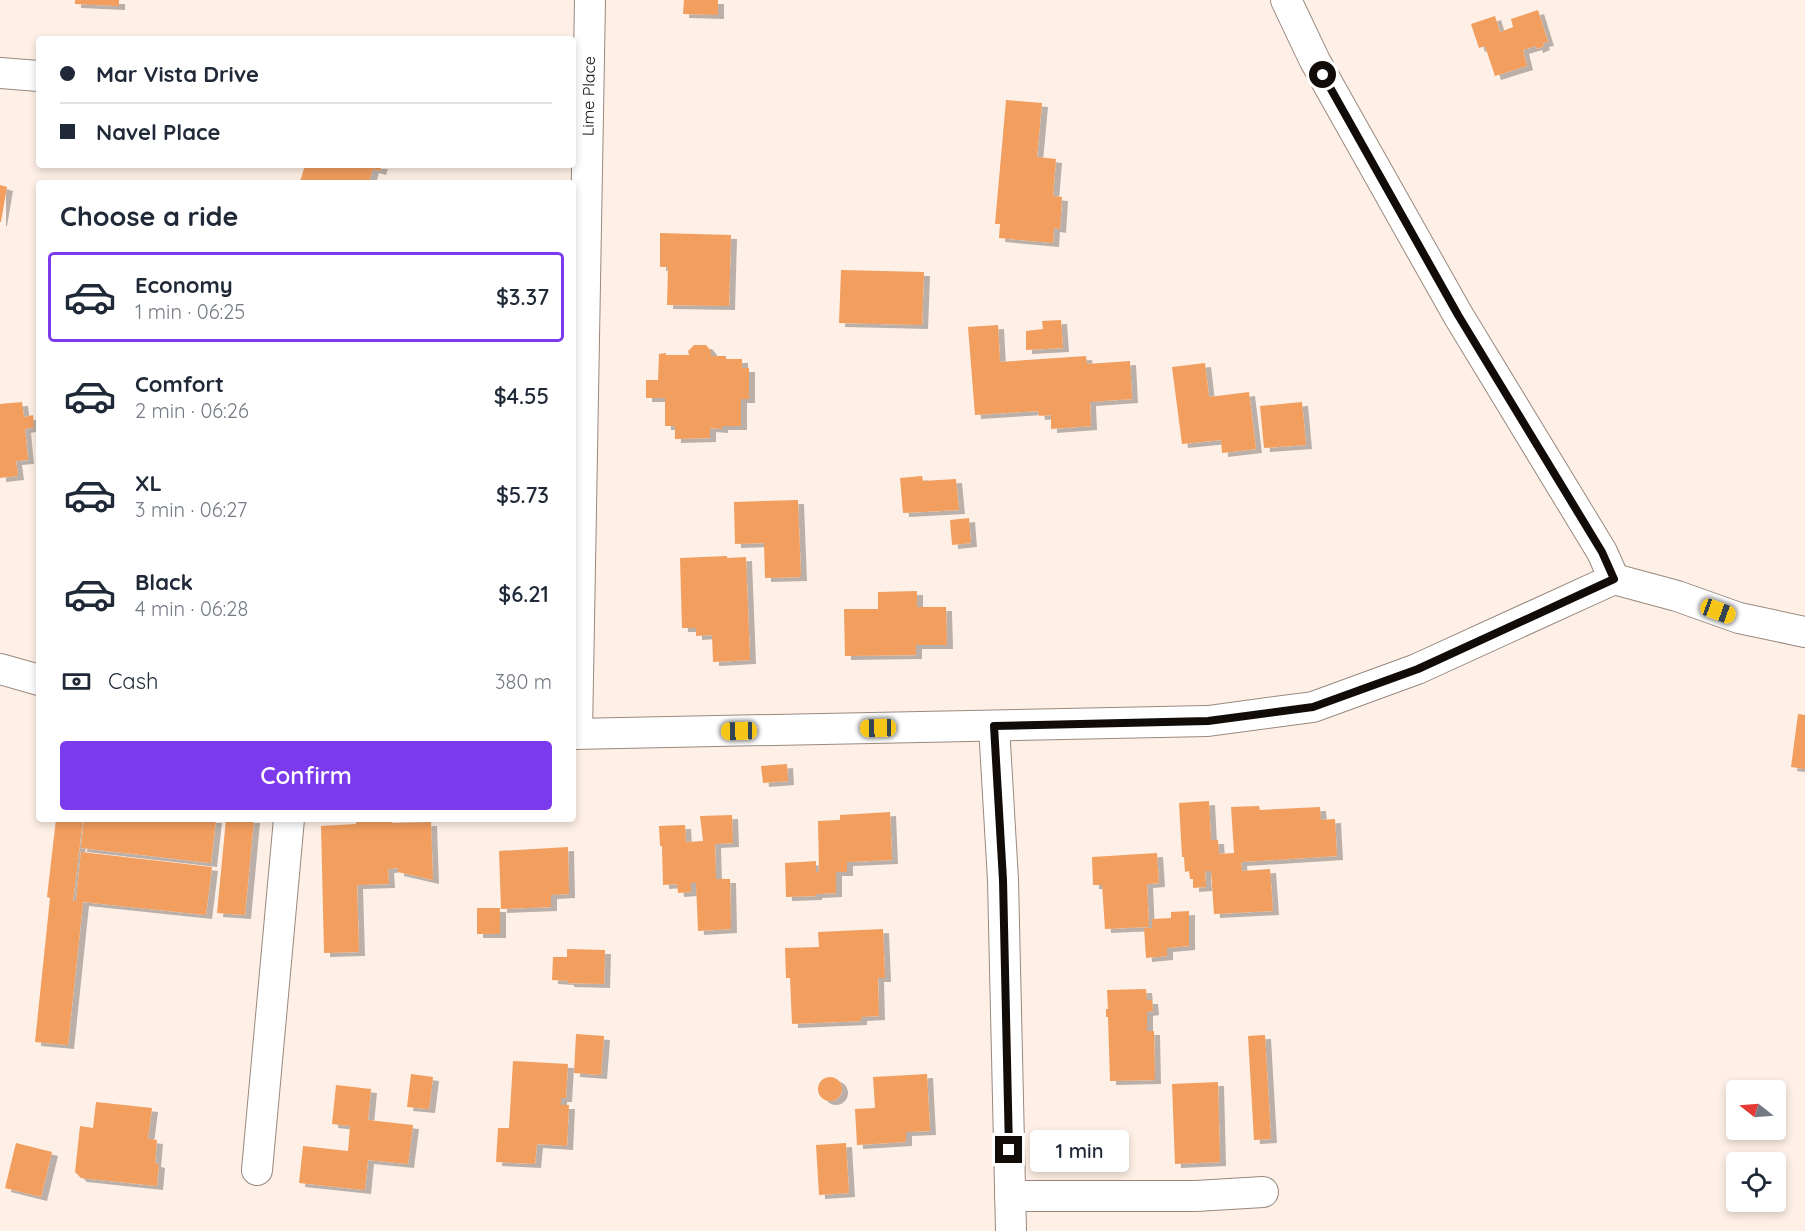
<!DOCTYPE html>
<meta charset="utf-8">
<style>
:root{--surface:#fff;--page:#f6f6f7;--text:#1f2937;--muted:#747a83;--line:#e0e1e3;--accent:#7c3aed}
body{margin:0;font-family:Quicksand,sans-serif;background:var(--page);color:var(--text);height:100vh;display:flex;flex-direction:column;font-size:22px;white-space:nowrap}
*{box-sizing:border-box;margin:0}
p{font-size:20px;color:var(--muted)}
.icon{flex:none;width:33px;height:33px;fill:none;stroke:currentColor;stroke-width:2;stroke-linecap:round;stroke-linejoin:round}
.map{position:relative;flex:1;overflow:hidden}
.details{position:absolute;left:36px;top:180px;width:540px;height:642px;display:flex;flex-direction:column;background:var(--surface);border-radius:6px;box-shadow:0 3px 9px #0003}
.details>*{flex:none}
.banner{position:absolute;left:36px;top:36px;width:540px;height:132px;border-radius:6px;box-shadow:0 3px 9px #0003;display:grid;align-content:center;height:132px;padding:0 24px;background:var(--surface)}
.needle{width:39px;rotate:287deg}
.controls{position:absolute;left:1726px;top:1080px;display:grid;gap:12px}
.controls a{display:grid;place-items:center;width:60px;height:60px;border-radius:6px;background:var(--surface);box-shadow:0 3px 9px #0003;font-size:30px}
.end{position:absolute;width:27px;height:27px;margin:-14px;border:8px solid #110c08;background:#fff;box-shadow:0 0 0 3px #fff}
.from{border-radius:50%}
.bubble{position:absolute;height:42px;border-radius:6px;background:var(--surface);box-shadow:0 3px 9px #0003;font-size:20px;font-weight:600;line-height:42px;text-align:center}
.car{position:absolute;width:18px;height:36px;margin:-18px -9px;border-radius:8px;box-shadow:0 0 4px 2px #0007;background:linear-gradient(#f5c518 24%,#345 0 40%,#f5c518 0 76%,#345 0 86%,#f5c518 0)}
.banner b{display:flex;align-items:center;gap:21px;height:57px;font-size:22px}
.banner b+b{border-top:2px solid var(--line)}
.banner i{width:15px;height:15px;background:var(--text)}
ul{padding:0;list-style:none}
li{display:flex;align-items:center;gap:18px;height:90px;margin:0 12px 9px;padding:0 12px;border:3px solid transparent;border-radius:6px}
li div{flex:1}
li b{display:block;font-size:22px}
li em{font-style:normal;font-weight:600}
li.selected{border-color:var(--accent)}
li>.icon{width:54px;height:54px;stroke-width:1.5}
h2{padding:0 24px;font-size:27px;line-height:72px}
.pay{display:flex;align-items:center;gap:15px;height:66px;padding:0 24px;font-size:22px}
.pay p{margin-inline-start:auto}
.cta{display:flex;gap:12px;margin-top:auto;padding:12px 24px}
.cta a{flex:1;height:69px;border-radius:6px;background:var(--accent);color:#fff;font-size:24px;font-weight:600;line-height:69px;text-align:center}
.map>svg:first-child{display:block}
</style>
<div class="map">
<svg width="1805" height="1231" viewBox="0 0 1805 1231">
<defs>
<filter id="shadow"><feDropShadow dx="6" dy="4" stdDeviation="0" flood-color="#0004"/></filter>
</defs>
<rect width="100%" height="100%" fill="#fef0e6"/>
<path fill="#f29e5f" filter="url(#shadow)" d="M75,0H119V6L75,4Z
M684,0H718V15L683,14Z
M1538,10L1548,42L1543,43L1544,46L1537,49L1536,46L1523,50L1527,66L1495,76L1485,46L1479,48L1471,24L1495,16L1500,32L1513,27L1511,19Z
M1006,100L1042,103L1037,157L1056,159L1053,196L1062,197L1060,229L1054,228L1053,243L999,238L1000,224H995Z
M305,165H382L380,171L373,169L369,183H303L300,182Z
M0,185L7,187L1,222H0Z
M660,233L731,235L729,306L667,305L668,267H660Z
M841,270L924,272L922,325L839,323Z
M1061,320L1063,348L1026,350V331L1043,329L1042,321Z
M998,325L1000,362L1086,356L1087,364L1130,361L1132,399L1090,402L1091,426L1051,429V415L1039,416L1038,411L975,415L968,327Z
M694,345H706L711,351V356H726V359H742V368H749V399H741V426H722V429L710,428V438L675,439V426H665V398H646V380H658L659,354L666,353V355H689L688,351Z
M1205,363L1209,397L1249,392L1256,449L1222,453L1221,440L1182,444L1172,367Z
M22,402L24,417L33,415L34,427L25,429L28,460L16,461L18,476L0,478V404Z
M1302,402L1306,445L1264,448L1260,406Z
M922,476L923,481L956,479L959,510L903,513L900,478Z
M798,500L801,577L765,578L764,543L735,544L734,502Z
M969,518L971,543L952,545L950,520Z
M727,556V558L746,557L750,660L713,662L712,635L696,636V628H682L680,558Z
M917,591V607H946L947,645H916V655L845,656L844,609H878V592Z
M1798,714L1805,715V769L1791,767Z
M787,764L788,781L763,783L761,766Z
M1209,801L1211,840H1218L1219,854L1234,853L1231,807L1259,806L1260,810L1320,807L1321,820L1335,819L1337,856L1241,862L1242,871L1270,869L1273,911L1214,914L1211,871H1205L1206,887L1193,888V879H1190L1189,871L1185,872L1184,857H1182L1179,803Z
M890,812L892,860L847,862V872H836V893L816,894V896L786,897L785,863L816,861V872H819L818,821L840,820V815Z
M732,815L733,843L715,844L716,879H730L731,929L698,931L696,883H691V892L678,893L677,884L663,885L662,846H660L659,826L685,825L686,842L703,841L700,816Z
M56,819H83L73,901H76L81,852L212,867L206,915L83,902L68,1045L35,1042L50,898L47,897Z
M84,819H216L211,863L81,848Z
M226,819H254L245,915L217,913Z
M356,819H392V823L431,822L433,880L398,872V868L388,869L389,884L357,885L359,952L324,953L321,826L356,824Z
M568,847L569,894L551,895V907L501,909L499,851Z
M1157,853L1159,883L1147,884L1149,927L1105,929L1102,885H1093L1092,857Z
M477,908H500V934H477Z
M1189,911V946L1167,948V956L1146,958L1144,928H1152V919L1171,918V912Z
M883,929L885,978H878L879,1016L861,1017V1021L792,1024L790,978H786L785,948L819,947L818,932Z
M567,949L605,950L604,984L568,983V981L552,980L553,957H567Z
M1146,989L1147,1000H1152L1153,1011L1147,1012V1031H1154L1155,1080L1110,1081L1108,1017H1106V1009H1108L1107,990Z
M576,1034L604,1036L601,1075L574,1073Z
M1265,1035L1271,1139L1254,1140L1248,1036Z
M513,1061L568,1064L566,1098H561V1105H569L567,1146L537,1144L535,1164L496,1162L498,1128H509Z
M411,1074L433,1077L429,1109L407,1107Z
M927,1074L930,1131L906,1132V1142L857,1145L855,1109L875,1108L873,1077Z
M818 1089a12 12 0 1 1 24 0a12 12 0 1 1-24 0Z
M1218,1082L1220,1162L1175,1164L1172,1084Z
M336,1085L371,1089L368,1120L413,1125L408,1164L368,1160L365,1190L299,1183L303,1146L348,1151L350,1126L332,1124Z
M96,1102L152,1108L148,1139L157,1140L155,1163L159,1164L157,1186L81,1178L75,1172L80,1126L93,1128Z
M16,1143L52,1152L41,1197L5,1188Z
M846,1143L849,1193L819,1195L816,1145Z"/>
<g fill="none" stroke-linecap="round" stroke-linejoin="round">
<g stroke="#99897f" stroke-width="32">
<g id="minor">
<path d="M1286,0L1315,61L1458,315L1602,552L1614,579"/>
<path d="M0,73L39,76"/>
<path d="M0,669L39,680"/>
<path d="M994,726L1003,880L1011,1231"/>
<path d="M573,734L1208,721L1313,707L1417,669L1614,579L1677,596L1739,618L1805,632"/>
<path id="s1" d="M577,734L590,0"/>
<path d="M257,1170L289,819"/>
<path d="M1010,1196H1196L1263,1192"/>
</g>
</g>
<use href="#minor" stroke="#fff" stroke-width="30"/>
</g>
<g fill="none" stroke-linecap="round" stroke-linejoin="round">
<path stroke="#110c08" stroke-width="8" d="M1009,1150L1003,880L994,726L1208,721L1313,707L1418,669L1614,579L1602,552L1458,315L1323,75"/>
</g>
<g text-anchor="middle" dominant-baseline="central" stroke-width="6" stroke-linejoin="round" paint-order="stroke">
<g font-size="16" fill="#110c08" stroke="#fef0e6">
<text stroke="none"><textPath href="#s1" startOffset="638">Lime Place</textPath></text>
</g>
</g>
</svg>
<div class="controls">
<a><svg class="needle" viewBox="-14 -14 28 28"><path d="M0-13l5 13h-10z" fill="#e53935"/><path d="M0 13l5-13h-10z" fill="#747a83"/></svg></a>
<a><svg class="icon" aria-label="locate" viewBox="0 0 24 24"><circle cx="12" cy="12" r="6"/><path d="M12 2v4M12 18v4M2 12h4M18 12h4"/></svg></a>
</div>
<i class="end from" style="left:1323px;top:75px"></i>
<i class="end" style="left:1009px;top:1150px"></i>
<div class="bubble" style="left:1030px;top:1130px;width:99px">1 min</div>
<i class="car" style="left:1718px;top:611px;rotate:110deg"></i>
<i class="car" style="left:878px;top:728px;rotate:269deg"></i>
<i class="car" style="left:739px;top:731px;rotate:269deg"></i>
<div class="banner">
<b><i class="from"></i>Mar Vista Drive</b>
<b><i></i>Navel Place</b>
</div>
<section class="details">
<h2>Choose a ride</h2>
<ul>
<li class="selected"><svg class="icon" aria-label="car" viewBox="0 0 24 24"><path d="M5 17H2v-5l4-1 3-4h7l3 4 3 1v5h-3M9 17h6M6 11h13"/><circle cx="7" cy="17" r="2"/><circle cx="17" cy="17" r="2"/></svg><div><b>Economy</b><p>1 min · 06:25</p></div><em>$3.37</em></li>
<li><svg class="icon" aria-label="car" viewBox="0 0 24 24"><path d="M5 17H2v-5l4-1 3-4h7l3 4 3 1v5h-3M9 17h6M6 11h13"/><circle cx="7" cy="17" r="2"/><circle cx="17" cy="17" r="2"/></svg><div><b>Comfort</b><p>2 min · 06:26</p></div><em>$4.55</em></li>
<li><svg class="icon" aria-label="car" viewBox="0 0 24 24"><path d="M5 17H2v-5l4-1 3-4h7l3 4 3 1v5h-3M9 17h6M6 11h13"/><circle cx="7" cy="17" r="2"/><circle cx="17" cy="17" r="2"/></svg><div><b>XL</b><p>3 min · 06:27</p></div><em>$5.73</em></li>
<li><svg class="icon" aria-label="car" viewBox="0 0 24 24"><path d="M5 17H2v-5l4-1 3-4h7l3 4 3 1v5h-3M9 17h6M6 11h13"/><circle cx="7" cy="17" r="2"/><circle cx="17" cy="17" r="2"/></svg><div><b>Black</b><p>4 min · 06:28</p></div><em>$6.21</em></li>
</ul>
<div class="pay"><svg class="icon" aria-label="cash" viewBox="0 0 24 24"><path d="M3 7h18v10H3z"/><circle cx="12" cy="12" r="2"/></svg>Cash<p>380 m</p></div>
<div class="cta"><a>Confirm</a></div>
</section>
</div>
